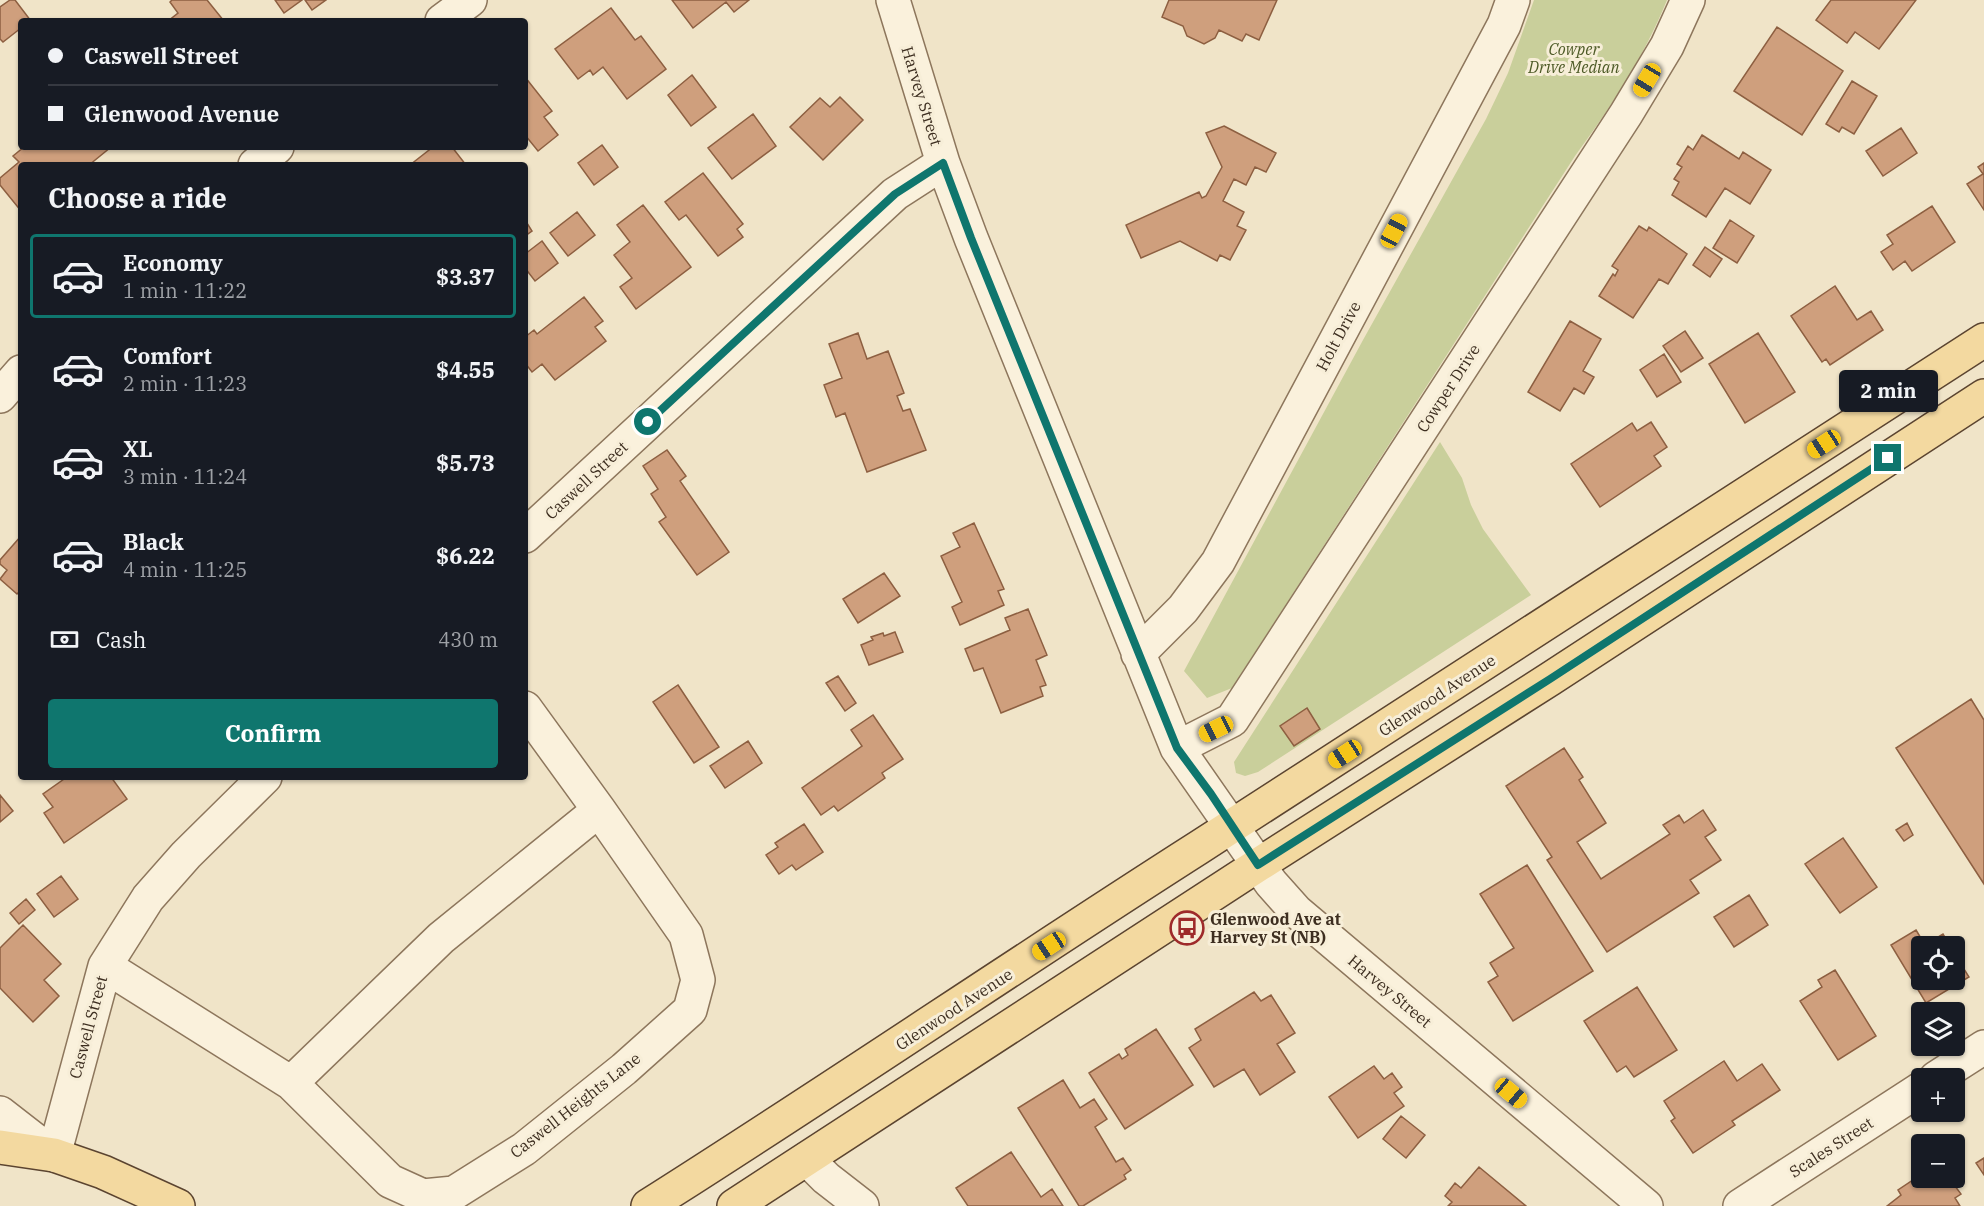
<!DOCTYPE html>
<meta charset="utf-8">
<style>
:root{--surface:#171b24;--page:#20242c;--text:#f1f3f6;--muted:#9ea1a6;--line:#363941;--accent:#0f766e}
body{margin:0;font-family:"IBM Plex Serif",serif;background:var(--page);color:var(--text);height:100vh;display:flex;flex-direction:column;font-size:22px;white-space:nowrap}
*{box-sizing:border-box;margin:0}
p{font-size:20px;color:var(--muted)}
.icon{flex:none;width:33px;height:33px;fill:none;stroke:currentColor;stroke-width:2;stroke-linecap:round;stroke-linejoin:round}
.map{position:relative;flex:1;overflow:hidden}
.side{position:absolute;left:18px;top:162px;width:510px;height:618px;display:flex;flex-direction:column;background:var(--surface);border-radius:6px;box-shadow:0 2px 4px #0004}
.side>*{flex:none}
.guide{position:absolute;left:18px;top:18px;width:510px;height:132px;border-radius:6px;box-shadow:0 2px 4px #0004;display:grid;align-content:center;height:132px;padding:0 30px;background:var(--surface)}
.controls{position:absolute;left:1911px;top:936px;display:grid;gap:12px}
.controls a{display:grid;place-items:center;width:54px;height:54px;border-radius:6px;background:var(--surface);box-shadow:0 2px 4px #0004;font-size:30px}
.end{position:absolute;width:27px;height:27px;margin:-14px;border:8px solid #0f766e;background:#fff;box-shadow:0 0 0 3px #fff}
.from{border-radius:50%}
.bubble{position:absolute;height:42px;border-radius:6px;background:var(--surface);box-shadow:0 2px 4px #0004;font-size:20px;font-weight:700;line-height:42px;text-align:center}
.car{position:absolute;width:18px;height:36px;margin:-18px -9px;border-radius:8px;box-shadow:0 0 4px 2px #0007;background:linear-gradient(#f5c518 24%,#345 0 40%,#f5c518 0 76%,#345 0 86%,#f5c518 0)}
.guide b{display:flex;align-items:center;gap:21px;height:57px;font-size:22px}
.guide b+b{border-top:2px solid var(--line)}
.guide i{width:15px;height:15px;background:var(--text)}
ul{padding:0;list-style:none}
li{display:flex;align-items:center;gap:18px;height:84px;margin:0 12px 9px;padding:0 18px;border:3px solid transparent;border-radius:6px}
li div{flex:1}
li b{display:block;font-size:22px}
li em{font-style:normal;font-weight:700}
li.current{border-color:var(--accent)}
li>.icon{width:54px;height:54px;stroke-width:1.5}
h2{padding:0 30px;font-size:27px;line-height:72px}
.pay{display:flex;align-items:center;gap:15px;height:66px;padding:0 30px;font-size:22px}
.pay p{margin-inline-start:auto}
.action{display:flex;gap:12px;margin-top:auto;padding:12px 30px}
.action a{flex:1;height:69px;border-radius:6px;background:var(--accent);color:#fff;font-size:24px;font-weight:700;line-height:69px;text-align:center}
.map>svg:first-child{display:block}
</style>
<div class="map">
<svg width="1984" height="1206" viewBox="0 0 1984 1206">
<rect width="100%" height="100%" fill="#f0e4c8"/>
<path fill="#c9cf9b" d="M1534,0H1667C1644,57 1611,107 1575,156L1232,688L1207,698L1184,671L1363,340L1486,119L1508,73Z
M1440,442L1462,478L1471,505L1483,529L1531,595L1258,772L1245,776L1236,773L1234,762Z"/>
<path fill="#cf9f7d" stroke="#8d5f41" stroke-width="1.5" d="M10,0H15L31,21H21V28L3,42L0,39V7Z
M172,0H207L224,21H168L178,13L170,2Z
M275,0H302L284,13Z
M305,0H326L312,10Z
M672,0H749L734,12L726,2L693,28Z
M1169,0H1277L1259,40L1246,34L1242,41L1219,30L1215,38L1204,44L1187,36L1183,26L1162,17Z
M1831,0H1916L1879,49L1855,32L1847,43L1816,20Z
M611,8L635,40L641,36L666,69L627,99L603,67L593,75L590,70L578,79L555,49Z
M1777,27L1843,71L1802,135L1734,91Z
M692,75L716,107L691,126L668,95Z
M525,77L552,111L544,117L558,135L538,151L525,135Z
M1852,81L1877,96L1854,134L1842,127L1839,132L1826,124Z
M840,97L863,120L823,160L790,127L820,98L830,107Z
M753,114L776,146L732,179L708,148Z
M1224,126L1276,153L1266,172L1255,167L1246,185L1234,179L1223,201L1244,212L1237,226L1246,230L1230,260L1220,255L1217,261L1180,241L1141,258L1126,225L1199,192L1202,198L1206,196L1222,167L1206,133Z
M1901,128L1917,153L1883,176L1866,151Z
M1702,135L1739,159L1743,152L1771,170L1750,204L1725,188L1706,217L1672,195L1679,182L1674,179L1682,167L1677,164L1688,146L1693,150Z
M602,145L618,167L594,185L578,163Z
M24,147H111L89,165H21V211L0,185V178L19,162L13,156Z
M433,147H452L466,165H410Z
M1984,163V210L1967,184L1983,174L1978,167Z
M703,173L743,224L737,229L743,237L718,256L686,215L679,220L665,202Z
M643,205L691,267L636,309L620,287L632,278L614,255L630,242L617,225Z
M1932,206L1955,242L1912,271L1905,261L1893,270L1881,252L1893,244L1887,235Z
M577,212L595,235L568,256L550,233Z
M525,220L532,231L525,236Z
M1730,220L1754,236L1737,263L1713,248Z
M1639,226L1647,231L1649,227L1687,254L1668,284L1659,279L1633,318L1599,296L1613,274L1615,276L1618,270L1612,266Z
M542,241L558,263L535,281L525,268V254Z
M1705,247L1722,259L1710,277L1693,265Z
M1835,286L1857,320L1871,311L1883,330L1830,365L1826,359L1822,362L1791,316Z
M584,297L603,321L595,327L606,341L555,380L542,364L532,372L525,363V337L534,330L537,334Z
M1570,321L1601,339L1583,371L1594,377L1584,394L1574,388L1560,411L1528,392Z
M1685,331L1703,358L1681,372L1663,346Z
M858,333L867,359L888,351L904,393L897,396L903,411L910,409L926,450L867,472L845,413L836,417L824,385L842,378L829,344Z
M1758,333L1795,392L1745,423L1709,364Z
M1664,354L1681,382L1657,397L1640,370Z
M1651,422L1667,447L1654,456L1661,466L1600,507L1571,464L1632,423L1637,431Z
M667,450L686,476L680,481L729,552L697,575L659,522L666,517L651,494L658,489L643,466Z
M974,523L1004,589L998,591L1004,605L960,625L952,607L962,602L941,556L960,547L953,533Z
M21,536V590L17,594L0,579L7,570L0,564V560Z
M884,573L900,596L858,623L843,599Z
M1028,609L1047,655L1036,660L1046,685L1040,687L1043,696L1001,713L983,668L974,671L965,649L1010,630L1005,618Z
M895,632L903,652L869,665L861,645L873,640L871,637L883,633L884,636Z
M838,676L856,703L845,711L826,683Z
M678,685L719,747L694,763L653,702Z
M1971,699L1984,720V884L1896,748Z
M1307,708L1320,729L1294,746L1280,726Z
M873,715L903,759L882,773L885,778L838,811L834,806L821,815L802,788L862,746L851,730Z
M748,741L762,763L725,788L710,766Z
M1564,748L1583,777L1579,780L1606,823L1577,842L1601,879L1670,834L1663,825L1679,815L1684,823L1703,810L1716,830L1705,837L1721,860L1690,880L1699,893L1607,952L1547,860L1552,857L1506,786Z
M67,777H111L127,799L64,843L44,813L53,807L43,794Z
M0,795L13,811L0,822Z
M1907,823L1913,835L1904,841L1896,830Z
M804,824L823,852L796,870L792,865L779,874L766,855L778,847L775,843Z
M1843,838L1877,887L1840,913L1805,864Z
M1527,865L1593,971L1513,1021L1488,982L1498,976L1490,963L1514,948L1480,894Z
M61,876L78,899L54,917L37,894Z
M1749,895L1768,925L1734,947L1714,917Z
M26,899L35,910L19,924L10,913Z
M23,925L61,964L44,980L59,996L33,1022L0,988V948Z
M1916,930L1925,945L1943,934L1950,946H1922V980H1954V953L1969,977L1926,1003L1891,945Z
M1835,970L1876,1036L1838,1060L1800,1001L1822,987L1818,980Z
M1637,987L1677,1050L1634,1077L1626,1066L1617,1072L1584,1021Z
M1254,992L1261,1001L1271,995L1295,1033L1277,1044L1295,1072L1260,1095L1244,1069L1214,1087L1189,1048L1201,1040L1195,1029Z
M1156,1029L1193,1085L1125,1129L1089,1073L1119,1054L1122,1059L1128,1055L1125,1049Z
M1724,1061L1737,1081L1762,1064L1780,1090L1732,1121L1735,1125L1693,1153L1671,1121L1675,1118L1664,1101Z
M1374,1066L1384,1079L1392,1073L1402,1087L1394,1093L1404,1106L1358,1138L1329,1097Z
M1063,1080L1080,1108L1094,1099L1107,1119L1095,1127L1116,1162L1123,1158L1131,1170L1124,1175L1126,1179L1083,1206H1079L1018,1108Z
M1401,1116L1425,1135L1406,1158L1383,1139Z
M1011,1152L1041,1197L1052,1189L1063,1206H968L956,1188Z
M1984,1158V1175L1976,1163Z
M1479,1167L1526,1206H1448L1452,1202L1445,1196L1455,1183L1461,1188Z
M1922,1174V1178L1929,1179L1949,1178L1961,1194L1955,1198L1960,1206H1887L1901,1195L1898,1190Z"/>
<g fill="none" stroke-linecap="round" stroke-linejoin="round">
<g stroke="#8d765c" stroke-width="36">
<path id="minor" d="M893,0L943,163L971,238L1177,748L1271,883L1296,911L1646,1206
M442,21L470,0
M255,165L277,147
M0,396L21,372
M525,536L895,194L943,163
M1138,654L1183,609L1218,562L1504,25L1513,0
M1177,748L1232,720L1626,114L1667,46L1688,0
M105,966L291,1083L390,1181L423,1196L454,1193L524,1149L624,1069L690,1010L698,980L686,935L599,810L525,708
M1936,1078L1984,1047
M291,1083L441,938L599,810
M0,1113L54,1155L105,966L148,898L186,855L265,777
M807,1159L826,1178L862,1206
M1740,1206L1922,1088"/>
</g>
<g stroke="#5b4430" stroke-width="36">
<path id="major" d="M0,1147L54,1155L103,1172L178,1206
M648,1206C833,1089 1013,966 1198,848C1460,680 1722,510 1984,340
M734,1206L1258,865L1550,679L1984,396"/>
</g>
<use href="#minor" stroke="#faf1dc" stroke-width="33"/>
<use href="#major" stroke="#f3d9a0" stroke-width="33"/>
</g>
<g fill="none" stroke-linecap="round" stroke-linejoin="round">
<path stroke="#0f766e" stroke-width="8" d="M648,422L895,194L943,163L971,238L1177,748L1211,794L1258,865L1550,679L1888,458"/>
</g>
<defs>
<g id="bus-ring" transform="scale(1.725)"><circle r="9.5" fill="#f7eed8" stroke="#9e2a2b" stroke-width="1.5"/><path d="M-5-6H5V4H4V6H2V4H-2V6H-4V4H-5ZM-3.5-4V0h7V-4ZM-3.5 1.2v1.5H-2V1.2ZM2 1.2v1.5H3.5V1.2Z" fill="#9e2a2b"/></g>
</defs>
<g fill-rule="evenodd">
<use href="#bus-ring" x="1187" y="928"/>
</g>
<g text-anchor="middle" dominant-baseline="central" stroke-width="6" stroke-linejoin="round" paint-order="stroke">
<g font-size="16" font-style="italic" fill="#4d5a26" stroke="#f7eed8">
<text x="1574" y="49">Cowper<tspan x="1574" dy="18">Drive Median</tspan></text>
</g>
<g font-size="16" fill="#3d2e20" stroke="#f7eed8">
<text transform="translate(922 96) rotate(73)">Harvey Street</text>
<text transform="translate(1338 336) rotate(-62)">Holt Drive</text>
<text transform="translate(1448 388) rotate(-57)">Cowper Drive</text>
<text transform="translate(586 480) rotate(-43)">Caswell Street</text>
<text transform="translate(1437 695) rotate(-33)">Glenwood Avenue</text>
<text transform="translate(1390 991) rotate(40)">Harvey Street</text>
<text transform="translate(954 1009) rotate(-33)">Glenwood Avenue</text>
<text transform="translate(88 1027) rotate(-75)">Caswell Street</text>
<text transform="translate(575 1105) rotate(-38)">Caswell Heights Lane</text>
<text transform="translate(1831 1147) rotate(-33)">Scales Street</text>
</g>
<g font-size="16" font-weight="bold" fill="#3d2e20" stroke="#f7eed8" text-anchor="start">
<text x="1210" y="919">Glenwood Ave at<tspan x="1210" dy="18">Harvey St (NB)</tspan></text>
</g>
</g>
</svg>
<div class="controls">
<a><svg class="icon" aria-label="locate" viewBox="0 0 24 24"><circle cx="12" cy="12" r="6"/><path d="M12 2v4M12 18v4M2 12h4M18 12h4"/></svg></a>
<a><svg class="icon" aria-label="layers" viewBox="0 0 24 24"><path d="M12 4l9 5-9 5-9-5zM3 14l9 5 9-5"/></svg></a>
<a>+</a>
<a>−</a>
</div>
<i class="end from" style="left:648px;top:422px"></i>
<i class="end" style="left:1888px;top:458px"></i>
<div class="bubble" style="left:1839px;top:370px;width:99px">2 min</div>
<i class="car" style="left:1647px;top:80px;rotate:211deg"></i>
<i class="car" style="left:1394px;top:231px;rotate:28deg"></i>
<i class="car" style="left:1824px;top:444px;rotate:237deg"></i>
<i class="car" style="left:1216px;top:729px;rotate:244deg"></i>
<i class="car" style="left:1345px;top:754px;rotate:237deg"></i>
<i class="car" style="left:1049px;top:946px;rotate:237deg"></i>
<i class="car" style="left:1511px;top:1093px;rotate:130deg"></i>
<div class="guide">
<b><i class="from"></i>Caswell Street</b>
<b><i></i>Glenwood Avenue</b>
</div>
<section class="side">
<h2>Choose a ride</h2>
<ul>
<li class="current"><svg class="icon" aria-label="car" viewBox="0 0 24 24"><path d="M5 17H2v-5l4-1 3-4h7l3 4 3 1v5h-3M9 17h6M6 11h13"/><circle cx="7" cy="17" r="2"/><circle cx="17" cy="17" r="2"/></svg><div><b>Economy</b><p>1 min · 11:22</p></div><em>$3.37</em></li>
<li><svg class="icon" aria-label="car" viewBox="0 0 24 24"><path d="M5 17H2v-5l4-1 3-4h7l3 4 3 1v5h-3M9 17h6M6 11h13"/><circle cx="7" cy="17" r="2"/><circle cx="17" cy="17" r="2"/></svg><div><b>Comfort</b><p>2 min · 11:23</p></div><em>$4.55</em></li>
<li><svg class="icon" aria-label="car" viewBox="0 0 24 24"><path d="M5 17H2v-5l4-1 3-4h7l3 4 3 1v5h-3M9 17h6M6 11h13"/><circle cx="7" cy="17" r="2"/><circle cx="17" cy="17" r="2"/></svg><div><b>XL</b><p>3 min · 11:24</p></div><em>$5.73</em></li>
<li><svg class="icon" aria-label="car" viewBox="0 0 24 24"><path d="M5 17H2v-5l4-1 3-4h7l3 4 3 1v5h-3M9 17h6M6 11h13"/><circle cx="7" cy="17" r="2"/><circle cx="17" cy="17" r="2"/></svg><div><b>Black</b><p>4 min · 11:25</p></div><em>$6.22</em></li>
</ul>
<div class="pay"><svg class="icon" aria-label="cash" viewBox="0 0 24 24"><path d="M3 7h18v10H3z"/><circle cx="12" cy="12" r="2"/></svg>Cash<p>430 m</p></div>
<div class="action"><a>Confirm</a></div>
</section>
</div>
